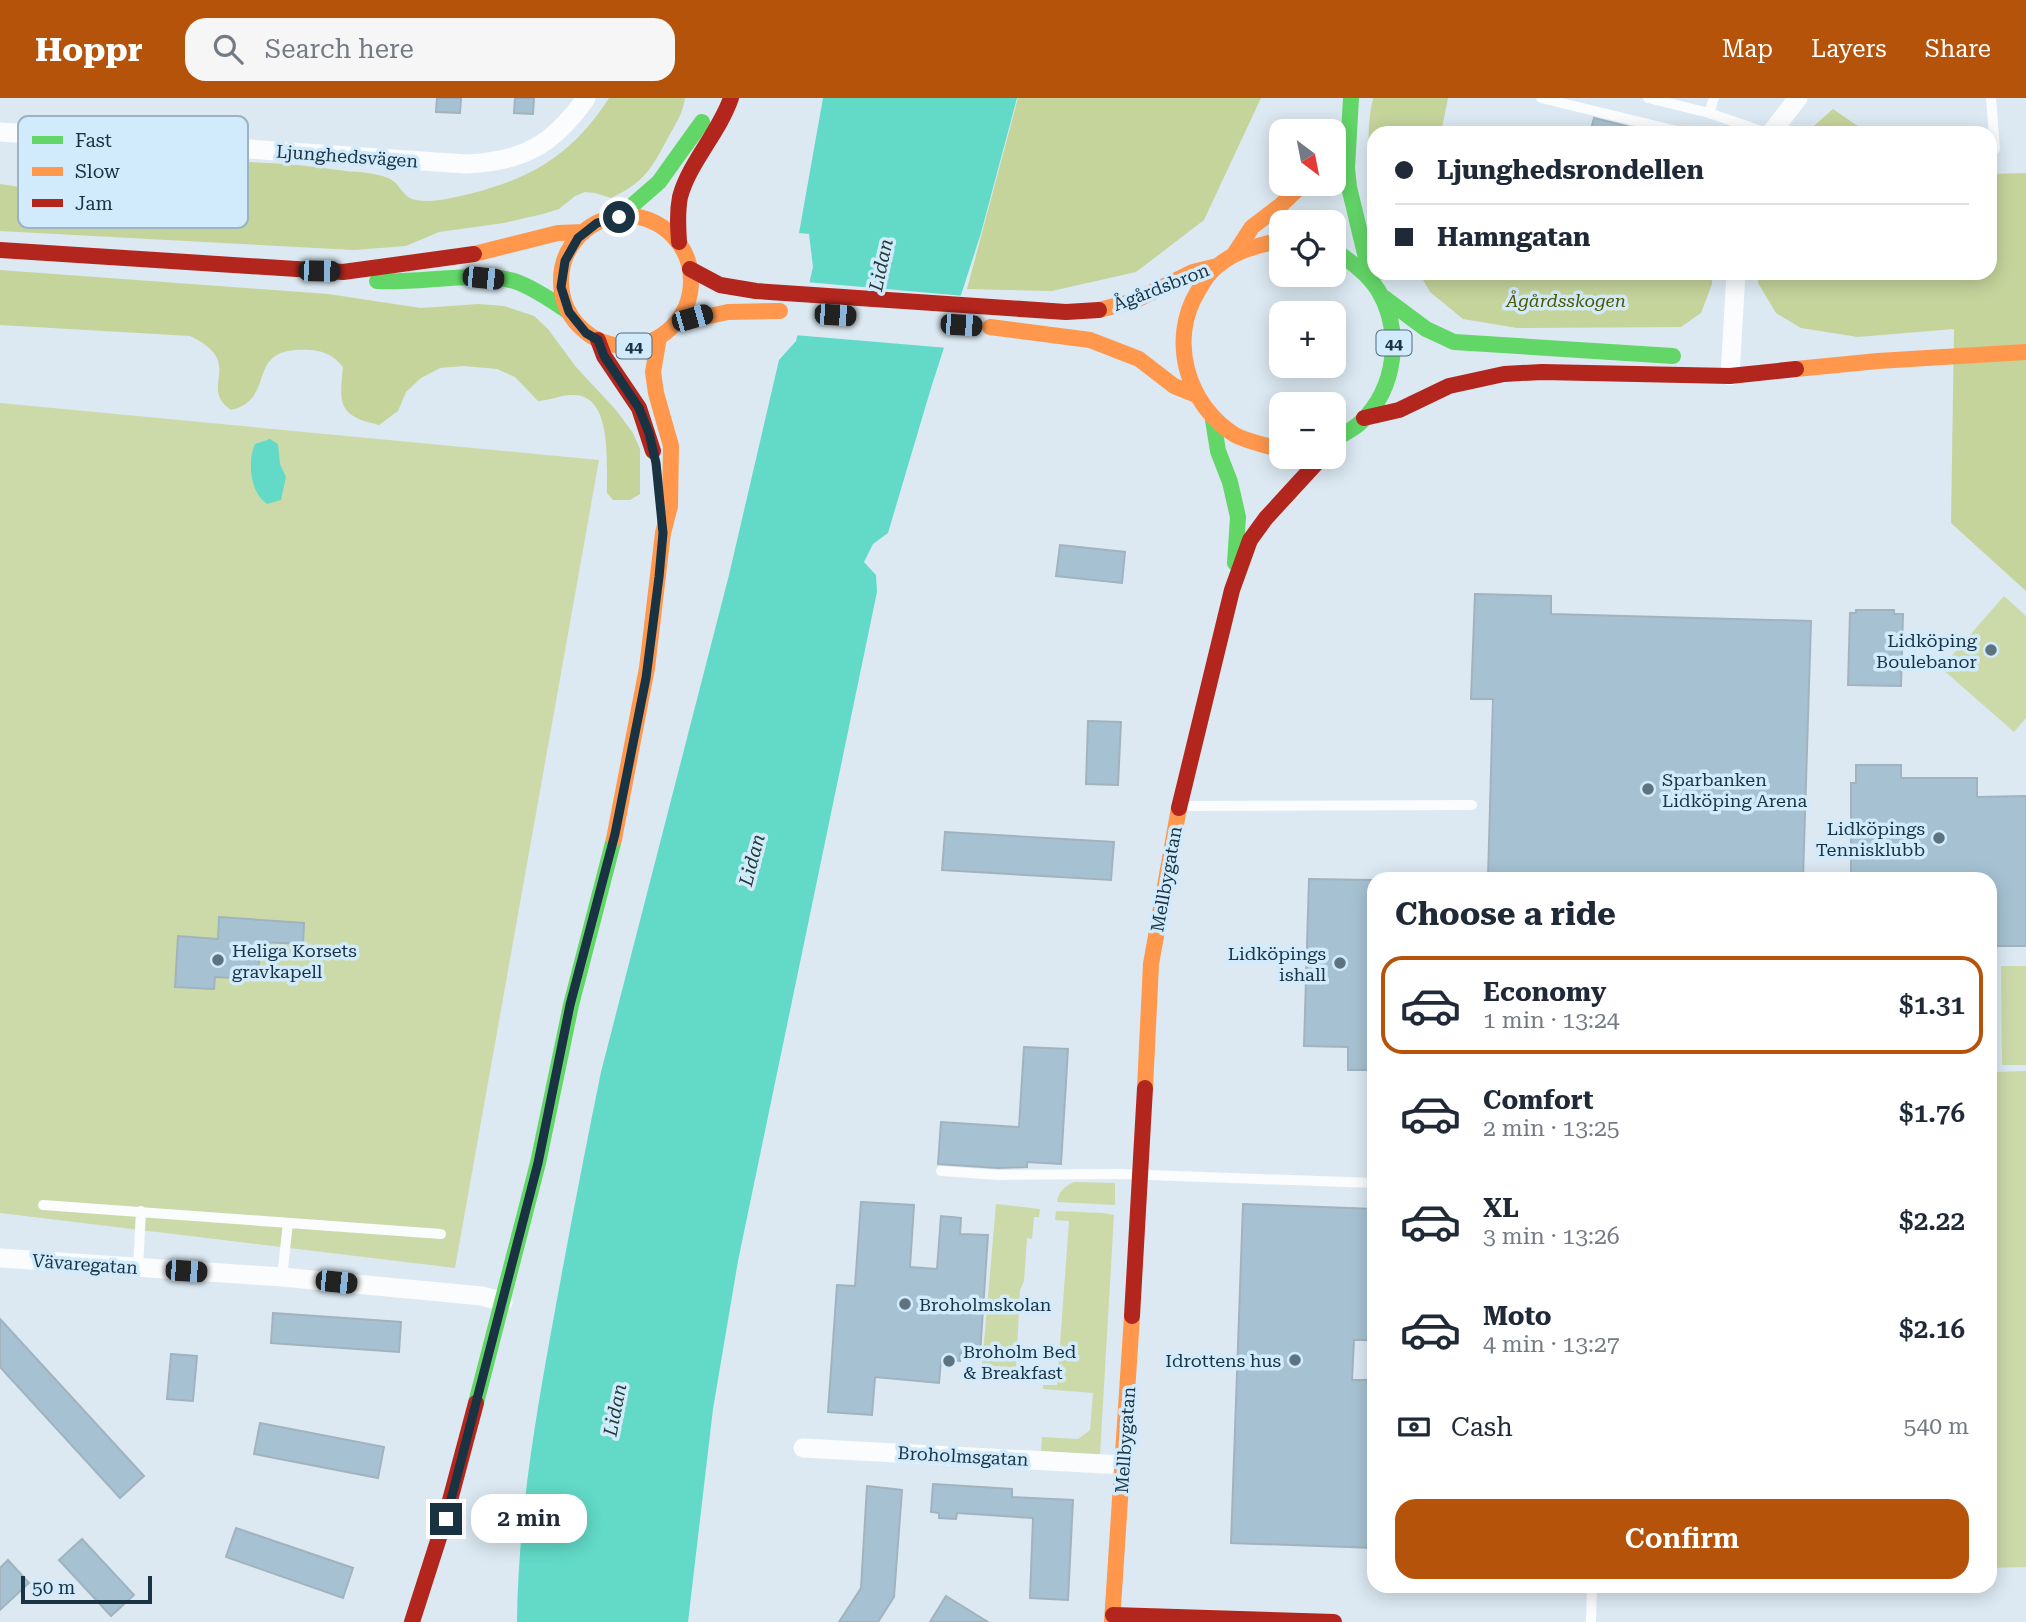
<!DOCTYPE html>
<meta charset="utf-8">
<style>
:root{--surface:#fff;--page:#f6f6f7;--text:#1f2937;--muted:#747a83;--line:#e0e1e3;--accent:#b45309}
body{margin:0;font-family:"Roboto Serif",serif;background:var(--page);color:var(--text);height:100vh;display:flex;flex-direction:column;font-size:26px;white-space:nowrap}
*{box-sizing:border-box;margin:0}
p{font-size:23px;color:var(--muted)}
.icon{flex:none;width:38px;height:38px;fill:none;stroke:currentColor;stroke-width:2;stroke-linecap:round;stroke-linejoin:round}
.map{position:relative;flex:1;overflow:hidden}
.side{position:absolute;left:1367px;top:774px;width:630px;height:721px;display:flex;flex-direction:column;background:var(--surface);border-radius:21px;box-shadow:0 4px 18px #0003}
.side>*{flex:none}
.hud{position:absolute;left:1367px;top:28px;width:630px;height:154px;border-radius:21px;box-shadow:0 4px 18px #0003;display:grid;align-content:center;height:154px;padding:0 28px;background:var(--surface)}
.needle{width:46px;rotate:148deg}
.buttons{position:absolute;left:1269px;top:21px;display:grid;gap:14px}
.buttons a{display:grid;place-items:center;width:77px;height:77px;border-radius:14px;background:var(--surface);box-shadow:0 4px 18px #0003;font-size:35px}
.scale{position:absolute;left:21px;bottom:18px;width:131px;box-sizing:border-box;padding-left:7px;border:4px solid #193343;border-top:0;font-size:19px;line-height:24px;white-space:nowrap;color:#193343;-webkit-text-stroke:5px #d2ebfc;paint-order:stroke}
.end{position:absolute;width:32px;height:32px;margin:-16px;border:9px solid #193343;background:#fff;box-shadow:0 0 0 4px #fff}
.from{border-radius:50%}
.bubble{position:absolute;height:49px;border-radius:21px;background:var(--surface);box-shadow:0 4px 18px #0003;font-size:23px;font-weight:600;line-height:49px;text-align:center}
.car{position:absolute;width:21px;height:42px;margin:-21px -10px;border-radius:9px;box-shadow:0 0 5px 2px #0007;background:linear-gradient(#222 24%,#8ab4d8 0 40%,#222 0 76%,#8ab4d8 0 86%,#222 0)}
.hud b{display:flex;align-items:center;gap:24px;height:66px;font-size:26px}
.hud b+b{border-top:2px solid var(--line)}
.hud i{width:18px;height:18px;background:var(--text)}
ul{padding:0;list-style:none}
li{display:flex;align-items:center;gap:21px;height:98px;margin:0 14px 10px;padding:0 14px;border:4px solid transparent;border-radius:21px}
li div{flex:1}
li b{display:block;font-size:26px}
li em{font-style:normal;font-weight:600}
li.current{border-color:var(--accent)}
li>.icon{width:63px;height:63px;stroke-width:1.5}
h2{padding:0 28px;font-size:32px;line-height:84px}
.pay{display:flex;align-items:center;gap:18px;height:77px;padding:0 28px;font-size:26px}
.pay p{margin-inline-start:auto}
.cta{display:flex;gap:14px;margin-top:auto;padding:14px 28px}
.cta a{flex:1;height:80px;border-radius:21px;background:var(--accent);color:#fff;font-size:28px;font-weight:600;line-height:80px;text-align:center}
header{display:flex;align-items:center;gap:42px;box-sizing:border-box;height:98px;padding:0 35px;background:var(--accent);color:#fff}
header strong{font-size:33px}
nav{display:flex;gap:38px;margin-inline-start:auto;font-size:24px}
.search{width:490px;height:63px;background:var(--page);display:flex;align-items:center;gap:18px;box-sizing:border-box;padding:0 24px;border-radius:21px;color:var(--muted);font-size:26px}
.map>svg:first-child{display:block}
</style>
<header>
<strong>Hoppr</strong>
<div class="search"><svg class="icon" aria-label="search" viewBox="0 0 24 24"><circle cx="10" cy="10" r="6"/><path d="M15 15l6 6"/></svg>Search here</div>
<nav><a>Map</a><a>Layers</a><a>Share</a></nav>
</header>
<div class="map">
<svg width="2026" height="1524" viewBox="0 0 2026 1524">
<rect width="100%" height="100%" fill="#dce9f2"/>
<path fill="#ccdaaa" d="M0,305L599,362L455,1170L0,1115Z
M2004,498L2026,518V620L2014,634L1941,570Z
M2001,868H2026V967H2002Z
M2026,973V1469L1990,1470V974Z
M1074,1084L1115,1085V1107L1057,1104C1058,1094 1065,1088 1074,1084Z
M996,1106L1040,1111L1039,1119H1034L1032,1141L1027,1140L1024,1183L1020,1192L1016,1270L982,1267Z
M1056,1113L1103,1115L1114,1117L1100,1357L1041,1353L1042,1339L1078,1341L1090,1332L1093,1295L1043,1291V1287H1057L1069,1123L1055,1122Z"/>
<path fill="#c5d49b" d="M609,0H685C683,14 677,24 670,36C652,69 647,83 611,100L595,95L585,94L575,98L559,111L543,116L504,125L439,134L406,148L354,152L0,133V86C42,93 102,99 143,89C177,81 205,65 240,64C275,64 311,68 346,73C359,74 376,75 388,80C401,85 402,100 416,102C434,105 451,100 469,96C533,80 573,56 609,0Z
M1018,0H1261L1204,122L1136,174L1052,193L967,191Z
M1373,0H1448L1441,35H1374V80C1367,55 1367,26 1373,0Z
M1833,11L1868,35H1806Z
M2026,75V493L1951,425L1954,231L1858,239L1801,230L1776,215L1758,185V175H1990V76Z
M0,172L328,196L421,210L479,206L504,208L534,218L548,231L576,269L616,312L633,335L640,351V396L630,402H613L607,395C606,368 614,294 571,297C561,297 551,302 538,303L515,279L497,271L464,268L440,270L421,280L406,294L398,313L379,327C338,318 339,306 343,269C334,258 325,253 310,252C241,248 280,300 231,312C197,289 247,265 190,238L0,227Z
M1419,175H1712V186L1701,215L1681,229L1517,230L1463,221L1430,194Z"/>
<path fill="#62dac7" d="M823,0H1017L981,135L931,290L888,435L873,446L864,464L876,477L877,494L738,1163L713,1311L688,1524H517C518,1428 533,1334 550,1240C566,1151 583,1062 601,974L729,477L779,262L796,243L813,169L809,136L799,135Z
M270,341L278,346L280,366L286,379L281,402L267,406C250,395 247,363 255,346Z"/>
<path fill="#dce9f2" d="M806,184L965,198L948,250L794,237Z"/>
<path fill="#a6c2d2" stroke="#a1b3be" stroke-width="2" d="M437,0H461L460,15L436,14Z
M515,0H534L533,16L514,15Z
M1594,20L1654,35H1590Z
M1060,447L1125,454L1122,485L1056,478Z
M1475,496L1551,498V516L1811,523L1803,780H1488L1493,601H1471Z
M1856,512H1894V516H1903L1901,588L1848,587L1850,515H1856Z
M1088,623L1121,624L1118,687L1086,686Z
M1856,667H1901V680H1977V699L2026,698V848H1990V780H1851V685H1856Z
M945,734L1114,744L1111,782L942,772Z
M1309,781L1374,782V972H1348V949L1304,948Z
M219,819L304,825L303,846L260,844L258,881L215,879L214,891L175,889L178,838L218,841Z
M1024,949L1068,951L1061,1066L1027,1064V1069L998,1070L938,1066L941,1024L1019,1029Z
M861,1104L914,1107L910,1169L937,1171L941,1118L961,1120L960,1136L988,1137L980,1256L960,1255V1263L941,1262L939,1285L875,1279L872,1317L828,1314L837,1187L855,1188Z
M1243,1106L1374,1111V1242H1354L1352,1282H1374V1450L1231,1445Z
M273,1215L401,1224L399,1254L271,1245Z
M0,1221L144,1378L120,1400L0,1269Z
M171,1256L197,1258L193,1303L167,1301Z
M260,1325L384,1349L378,1380L254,1356Z
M933,1386L1012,1391V1399L1073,1402L1068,1502L1030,1500L1033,1420L957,1415L956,1421L939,1420V1415L931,1414Z
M867,1388L902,1392L894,1499L878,1524H839L861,1490Z
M236,1430L353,1470L343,1500L226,1459Z
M82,1441L134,1497L111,1518L59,1462Z
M8,1462L29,1485L0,1512V1470Z
M946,1498L988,1524H930Z"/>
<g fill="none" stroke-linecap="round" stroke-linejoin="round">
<path stroke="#fafcfd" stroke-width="10" d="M1541,0L1685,35
M1648,0L1709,15L1767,35
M1991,0L1995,51
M1709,15L1714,0
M1184,708L1472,707
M941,1073L998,1077L1120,1076L1374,1085
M43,1107L441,1136
M138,1170L141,1113
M282,1179L288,1125
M1591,1524L1592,1488"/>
<path stroke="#fafcfd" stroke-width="19" d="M0,34L466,66C523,64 554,46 586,0
M1771,35L1798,0
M1730,278L1736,175
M0,1160L282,1179L482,1198L503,1204
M803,1350L1123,1367"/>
<path stroke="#63d668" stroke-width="16" d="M1351,0L1347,70L1349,89L1371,181
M619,119L659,84L702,24
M1334,152C1351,164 1367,175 1378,192C1403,234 1396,290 1361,324C1354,331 1343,336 1334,342
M377,183C417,186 483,172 517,184C536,191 552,203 569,214
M1383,199L1426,231L1454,244L1673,258
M1213,322L1218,353L1230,384L1238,419L1235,465
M476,1305L538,1065L571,907L614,741"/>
<path stroke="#ff974d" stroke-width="16" d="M561 183a65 65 0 1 1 130 0a65 65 0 1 1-130 0Z
M1281,142C1253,149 1231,153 1210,175C1205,180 1202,187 1198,193C1168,242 1187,307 1235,337C1248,344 1267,347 1281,352
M1235,155L1252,129L1281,107L1303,86
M474,156L558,135L584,134
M1099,212L1134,203L1193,174L1217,168
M677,225L728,214L780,213
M990,229L1090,242L1139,261L1174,288L1194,296
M1796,271L1878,263L2026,254
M614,741L647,570L663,435L670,408L671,348L656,295L653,274L659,239
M1145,990L1151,866L1179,710
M1112,1524L1132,1218"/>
<path stroke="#b3261e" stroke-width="16" d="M679,144C678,129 677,114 680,99C689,65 719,35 731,0
M0,152L343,174L474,156
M690,171L720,187L756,193L1066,214L1099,212
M598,242L604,258L639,310L653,353
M1364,320L1399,312L1449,288L1504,276L1542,274L1730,278L1796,271
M1179,710L1232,492L1250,442L1266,420L1322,359
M1132,1218L1145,990
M1113,1517L1334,1524
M412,1524L445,1421L476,1305"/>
</g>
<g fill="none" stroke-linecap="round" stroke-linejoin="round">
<path stroke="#193343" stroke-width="9" d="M446,1421L538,1065L570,907L615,736L646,580L659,479L663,435L656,365L649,335L639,310L604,258L598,242L586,235L569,214L561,189L565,163L578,140L597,125L619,119"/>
</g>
<g fill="#5d7380" stroke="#d2ebfc" stroke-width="2.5">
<circle cx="1991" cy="552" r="7"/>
<circle cx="1648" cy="691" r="7"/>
<circle cx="1939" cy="740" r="7"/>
<circle cx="218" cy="862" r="7"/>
<circle cx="1340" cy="865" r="7"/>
<circle cx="905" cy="1206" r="7"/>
<circle cx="1295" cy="1262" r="7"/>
<circle cx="949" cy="1263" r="7"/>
</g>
<g text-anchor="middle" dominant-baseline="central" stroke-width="7" stroke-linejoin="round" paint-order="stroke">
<g fill="#d2ebfc" stroke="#506a7a" stroke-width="2">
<rect x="1376.5" y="232.5" width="35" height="25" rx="5"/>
<rect x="616.5" y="235.5" width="35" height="25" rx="5"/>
</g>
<g font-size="16" font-weight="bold" fill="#193343">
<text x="1394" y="245">44</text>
<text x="634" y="248">44</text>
</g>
<g font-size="18" fill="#193343" stroke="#d2ebfc">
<text transform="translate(347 58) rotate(4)">Ljunghedsvägen</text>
<text transform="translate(1161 189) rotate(-21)">Ågårdsbron</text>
<text transform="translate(1166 781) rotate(-80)">Mellbygatan</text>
<text transform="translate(85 1166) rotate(4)">Vävaregatan</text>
<text transform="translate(1125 1342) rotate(-86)">Mellbygatan</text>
<text transform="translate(963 1358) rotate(3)">Broholmsgatan</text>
</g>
<g font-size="18" font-style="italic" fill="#4f5802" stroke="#d2ebfc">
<text x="1566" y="202">Ågårdsskogen</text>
</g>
<g font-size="18" fill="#193343" stroke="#d2ebfc" text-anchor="end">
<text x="1977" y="542">Lidköping<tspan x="1977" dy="21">Boulebanor</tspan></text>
<text x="1662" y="681" text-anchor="start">Sparbanken<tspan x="1662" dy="21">Lidköping Arena</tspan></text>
<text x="1925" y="730">Lidköpings<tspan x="1925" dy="21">Tennisklubb</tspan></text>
<text x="232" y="852" text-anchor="start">Heliga Korsets<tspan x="232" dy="21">gravkapell</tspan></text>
<text x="1326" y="855">Lidköpings<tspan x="1326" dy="21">ishall</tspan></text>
<text x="919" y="1206" text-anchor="start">Broholmskolan</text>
<text x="963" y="1253" text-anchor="start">Broholm Bed<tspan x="963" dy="21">&amp; Breakfast</tspan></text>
<text x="1281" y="1262">Idrottens hus</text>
</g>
<g font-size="19" font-style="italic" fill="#223c35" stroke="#d2ebfc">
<text transform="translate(881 167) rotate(-78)">Lidan</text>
<text transform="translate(752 762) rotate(-75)">Lidan</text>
<text transform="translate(615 1312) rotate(-79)">Lidan</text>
</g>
</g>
<rect x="18" y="18" width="230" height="112" rx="10" fill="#d2ebfc" stroke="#9ab4c4" stroke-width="2"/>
<rect x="32" y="38" width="31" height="8" fill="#63d668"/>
<rect x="32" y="69" width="31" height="9" fill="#ff974d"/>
<rect x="32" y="101" width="31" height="8" fill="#b3261e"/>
<g font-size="19" fill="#193343">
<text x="75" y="49">Fast</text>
<text x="75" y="80">Slow</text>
<text x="75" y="112">Jam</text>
</g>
</svg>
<div class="buttons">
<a><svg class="needle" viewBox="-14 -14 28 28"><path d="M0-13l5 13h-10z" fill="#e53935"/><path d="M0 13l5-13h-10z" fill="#747a83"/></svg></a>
<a><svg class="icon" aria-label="locate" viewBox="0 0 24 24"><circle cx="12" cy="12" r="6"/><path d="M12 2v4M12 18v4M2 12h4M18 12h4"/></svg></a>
<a>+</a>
<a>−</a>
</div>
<div class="scale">50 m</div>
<i class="end from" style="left:619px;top:119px"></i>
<i class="end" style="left:446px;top:1421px"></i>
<div class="bubble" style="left:471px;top:1396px;width:116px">2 min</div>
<i class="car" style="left:319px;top:173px;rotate:91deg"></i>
<i class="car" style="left:483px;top:180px;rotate:96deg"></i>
<i class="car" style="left:835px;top:217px;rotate:94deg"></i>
<i class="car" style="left:692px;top:220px;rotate:74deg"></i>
<i class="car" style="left:961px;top:227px;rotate:94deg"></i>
<i class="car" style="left:186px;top:1173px;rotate:94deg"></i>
<i class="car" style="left:336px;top:1184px;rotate:96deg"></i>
<div class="hud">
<b><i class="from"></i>Ljunghedsrondellen</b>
<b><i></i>Hamngatan</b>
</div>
<section class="side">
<h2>Choose a ride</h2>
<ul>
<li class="current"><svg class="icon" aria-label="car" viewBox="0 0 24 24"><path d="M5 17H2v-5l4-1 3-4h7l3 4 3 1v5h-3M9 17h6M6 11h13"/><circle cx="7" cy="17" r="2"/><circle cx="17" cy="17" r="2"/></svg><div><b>Economy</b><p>1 min · 13:24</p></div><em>$1.31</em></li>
<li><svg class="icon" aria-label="car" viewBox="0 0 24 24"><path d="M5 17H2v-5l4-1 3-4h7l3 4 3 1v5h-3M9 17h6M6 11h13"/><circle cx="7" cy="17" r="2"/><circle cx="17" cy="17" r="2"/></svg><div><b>Comfort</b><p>2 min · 13:25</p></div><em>$1.76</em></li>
<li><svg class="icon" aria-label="car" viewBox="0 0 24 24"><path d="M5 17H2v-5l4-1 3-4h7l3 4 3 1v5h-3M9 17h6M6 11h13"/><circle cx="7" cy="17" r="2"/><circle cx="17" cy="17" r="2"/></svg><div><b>XL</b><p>3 min · 13:26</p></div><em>$2.22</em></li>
<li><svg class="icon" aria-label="car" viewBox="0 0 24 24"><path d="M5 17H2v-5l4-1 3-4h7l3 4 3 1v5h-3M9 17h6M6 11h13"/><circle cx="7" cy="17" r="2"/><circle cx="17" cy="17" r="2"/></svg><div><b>Moto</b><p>4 min · 13:27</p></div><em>$2.16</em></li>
</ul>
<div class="pay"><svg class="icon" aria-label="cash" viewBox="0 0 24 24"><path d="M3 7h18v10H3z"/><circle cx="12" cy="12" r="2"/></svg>Cash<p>540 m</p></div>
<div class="cta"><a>Confirm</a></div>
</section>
</div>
